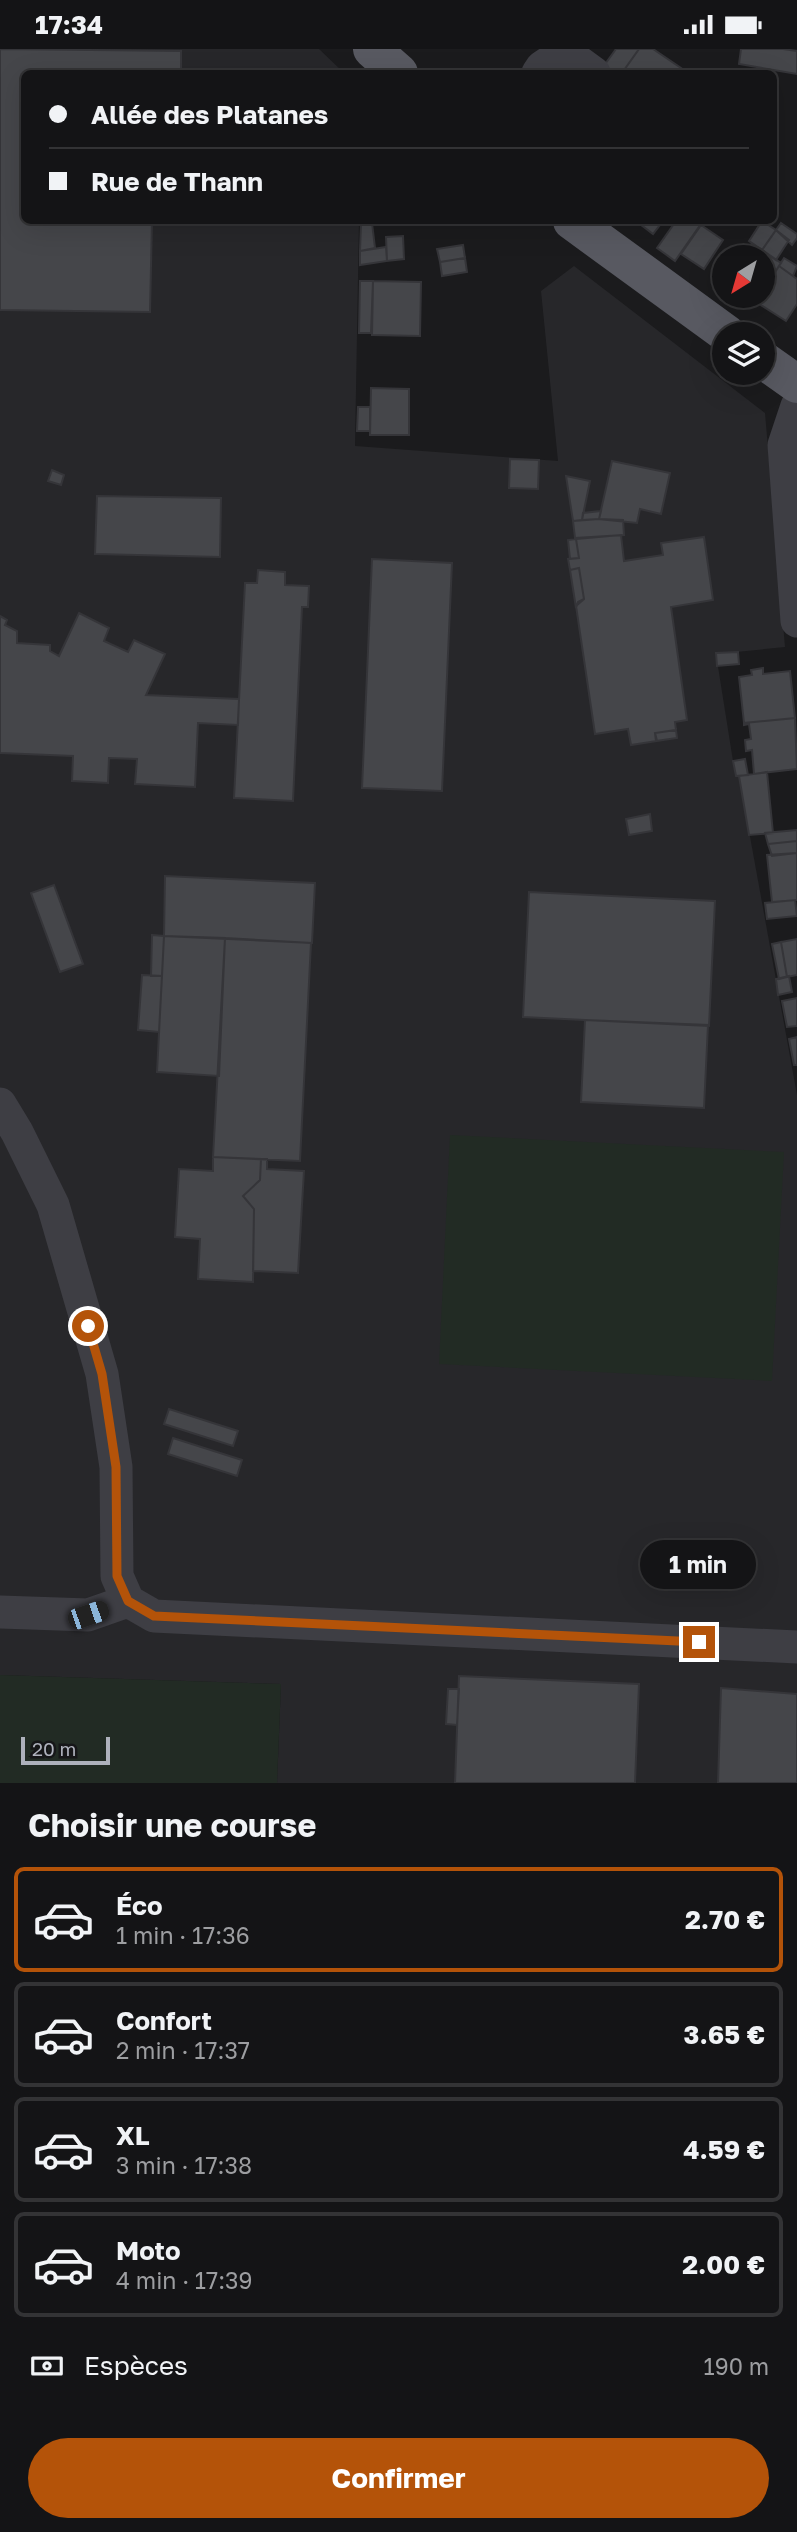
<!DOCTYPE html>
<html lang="fr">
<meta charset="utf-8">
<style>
:root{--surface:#141416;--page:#1d1d1f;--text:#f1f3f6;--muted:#9d9ea1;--line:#333335;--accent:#b45309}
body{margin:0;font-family:"Golos Text",sans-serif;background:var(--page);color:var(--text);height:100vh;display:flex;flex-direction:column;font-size:26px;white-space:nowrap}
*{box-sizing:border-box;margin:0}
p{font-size:23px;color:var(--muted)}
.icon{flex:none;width:38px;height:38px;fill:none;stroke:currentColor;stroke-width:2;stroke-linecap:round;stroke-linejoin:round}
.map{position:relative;height:1734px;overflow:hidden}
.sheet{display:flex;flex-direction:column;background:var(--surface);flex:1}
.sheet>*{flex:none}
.hud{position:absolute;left:21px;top:21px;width:756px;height:154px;border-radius:10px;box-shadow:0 7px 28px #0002,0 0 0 2px var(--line);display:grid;align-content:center;height:154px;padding:0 28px;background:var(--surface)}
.needle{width:46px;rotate:217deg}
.controls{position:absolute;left:712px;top:196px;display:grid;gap:14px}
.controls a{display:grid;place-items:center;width:63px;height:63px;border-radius:50%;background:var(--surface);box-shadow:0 7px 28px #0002,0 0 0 2px var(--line);font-size:35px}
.scale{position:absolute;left:21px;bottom:18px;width:89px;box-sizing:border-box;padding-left:7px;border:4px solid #aeb1bc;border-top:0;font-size:19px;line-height:24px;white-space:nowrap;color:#aeb1bc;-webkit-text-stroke:5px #161618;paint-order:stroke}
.end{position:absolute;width:32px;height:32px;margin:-16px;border:9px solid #b45309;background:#fff;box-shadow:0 0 0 4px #fff}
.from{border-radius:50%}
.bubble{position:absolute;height:49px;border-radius:24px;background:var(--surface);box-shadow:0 7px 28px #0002,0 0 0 2px var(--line);font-size:23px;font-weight:700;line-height:49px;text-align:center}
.car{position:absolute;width:21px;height:42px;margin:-21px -10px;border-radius:9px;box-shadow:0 0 5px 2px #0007;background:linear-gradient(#222 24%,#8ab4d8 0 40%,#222 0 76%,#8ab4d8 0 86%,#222 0)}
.hud b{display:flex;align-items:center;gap:24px;height:66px;font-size:26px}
.hud b+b{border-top:2px solid var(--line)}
.hud i{width:18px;height:18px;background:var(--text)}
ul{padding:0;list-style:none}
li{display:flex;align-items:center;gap:21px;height:105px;margin:0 14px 10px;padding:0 14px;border:4px solid var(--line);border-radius:10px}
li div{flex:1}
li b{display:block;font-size:26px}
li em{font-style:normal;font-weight:700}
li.selected{border-color:var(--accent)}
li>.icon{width:63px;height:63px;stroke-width:1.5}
h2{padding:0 28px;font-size:32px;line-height:84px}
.pay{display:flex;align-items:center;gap:18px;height:77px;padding:0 28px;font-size:26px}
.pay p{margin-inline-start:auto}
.cta{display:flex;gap:14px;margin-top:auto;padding:14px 28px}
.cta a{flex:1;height:80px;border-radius:42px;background:var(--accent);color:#fff;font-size:28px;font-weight:700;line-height:80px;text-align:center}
.status{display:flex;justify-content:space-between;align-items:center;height:49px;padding:0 35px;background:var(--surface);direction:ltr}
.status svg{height:19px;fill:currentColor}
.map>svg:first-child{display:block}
</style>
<div class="status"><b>17:34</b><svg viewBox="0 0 49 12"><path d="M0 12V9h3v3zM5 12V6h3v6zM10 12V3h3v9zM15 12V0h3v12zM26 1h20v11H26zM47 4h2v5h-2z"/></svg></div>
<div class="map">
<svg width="797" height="1734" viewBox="0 0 797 1734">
<rect width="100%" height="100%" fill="#1b1b1d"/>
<path fill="#27272a" d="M0,0H319L344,24H24V172H359L355,397L558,412L541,242L574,217L765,364L785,598L716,605L733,712L736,726L739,727L797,1046V1734H277L281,1635L0,1626Z"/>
<path fill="#222b24" d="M450,1086L784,1103L772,1332L439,1315Z
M0,1626L281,1635L277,1734H0Z"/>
<path fill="#45464a" stroke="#353539" stroke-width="2" d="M0,0L181,2V24H24V172H152L150,263L0,261Z
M616,0H639L622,24H612L603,18Z
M639,0H653L681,19L677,24H622Z
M741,0H783L797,2V25L739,15Z
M636,172H663L653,185Z
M676,172H703L675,212L657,199Z
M762,172L776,181L762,201L749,192Z
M372,174L375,199L360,202L361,175Z
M781,174L797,185V189L792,196L776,181Z
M701,176L723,191L704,220L681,205Z
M776,181L789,191L776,211L762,201Z
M403,187L404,210L387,212L386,188Z
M752,194L781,214L773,226L763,219V208H744Z
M463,196L465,209L440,213L437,200Z
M386,198L387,212L360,216V202Z
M465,209L467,223L442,227L440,213Z
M784,209L797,217L793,227L779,217Z
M779,217L797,230V255L786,272L756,253L760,247H763V242Z
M360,232H373L371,284H359Z
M373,232L421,233L420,287L372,286Z
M371,339L409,340V386H370Z
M358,358H370V382H357Z
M510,410L539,411L538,440L509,439Z
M612,412L670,424L661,465L640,460L637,474L599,470Z
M52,421L64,426L61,436L48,432Z
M566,427L590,432L582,471L573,472Z
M97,447L221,449L220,508L95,505Z
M601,462L599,470L582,471L583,464Z
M599,470L623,471L624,486L575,489L573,472Z
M621,486L624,512L663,506L661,494L704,488L713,551L671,558L687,671L675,673L676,681L655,684L657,692L631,696L628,680L595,685L576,557L584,550L579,519L570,521L568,510L579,509L576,490Z
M576,490L579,509L570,510L568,491Z
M372,510L452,514L442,742L362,739Z
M579,519L584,550L578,553L576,559L570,521Z
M258,521L285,523V536L309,537L308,558H302L293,752L234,749L245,534H257Z
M79,564L109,579L104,592L128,603L134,591L165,605L146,646L239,650L238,676L198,674L195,738L135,735L137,710L109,709L108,734L72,732L73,707L0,704V567L7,571L5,576L17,582V594L50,596V602L59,607Z
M738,603L739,615L717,617L716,604Z
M763,619V625L790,622L795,669L744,674L739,628L752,626L751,621Z
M795,669L797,720L754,725L752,701L746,702L745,691L751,690L749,675L744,676V674Z
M676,681L677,689L656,692L655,684Z
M745,710L748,726L736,727L733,712Z
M767,723L773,784L749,786L739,727Z
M650,765L652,782L629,786L626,770Z
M797,781V792L768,795L765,784Z
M797,792V804L772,807L768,795Z
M797,804V851L772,853L767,806Z
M165,827L315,834L312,894L164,887Z
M54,836L83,915L60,923L31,844Z
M529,843L715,852L709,977L523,968Z
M795,851L797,867L767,870L765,854Z
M152,886L164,887L162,927H151Z
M164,887L225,889L219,1027L157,1023Z
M225,889L311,894L300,1112L213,1108Z
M797,890V926L787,928L781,893Z
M781,893L787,928L779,930L772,895Z
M142,926L162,927L159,983L138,981Z
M789,927L792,943L778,946L776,930Z
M797,949V977L787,978L782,952Z
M585,971L708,976L704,1059L581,1053Z
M797,988V1016H794L789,990Z
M213,1108L261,1110L260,1131L243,1147L254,1160L253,1233L198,1230L200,1190L175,1188L179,1120L213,1122Z
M261,1110H267V1120L304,1122L298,1224L253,1222L254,1160L243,1147L260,1131Z
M169,1360L238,1382L233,1397L164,1375Z
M173,1389L242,1411L237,1427L168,1405Z
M459,1627L639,1635L635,1734H455Z
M721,1639L797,1645V1734H718Z
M448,1640H459L457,1676L446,1675Z"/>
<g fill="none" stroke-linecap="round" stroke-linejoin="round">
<path stroke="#3e3e44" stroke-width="33" d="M538,24L542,18L565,3L594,24
M797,357L784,396L797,572
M0,1055L17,1083L53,1156L102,1325L116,1418L117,1527L128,1552
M128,1552L154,1567L797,1598
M0,1563L88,1566L128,1552"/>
<path stroke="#585961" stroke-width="38" d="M372,0L399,24
M572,172L727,285
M763,311L797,335"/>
</g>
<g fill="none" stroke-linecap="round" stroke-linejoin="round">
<path stroke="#b45309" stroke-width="9" d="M88,1277L102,1325L116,1418L117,1527L128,1552L154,1567L699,1593"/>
</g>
</svg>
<div class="controls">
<a><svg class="needle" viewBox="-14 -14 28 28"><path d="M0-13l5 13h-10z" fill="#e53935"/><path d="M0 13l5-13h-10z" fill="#9d9ea1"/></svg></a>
<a><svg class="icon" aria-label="layers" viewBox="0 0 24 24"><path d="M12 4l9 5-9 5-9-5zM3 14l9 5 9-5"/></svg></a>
</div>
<div class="scale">20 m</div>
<i class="end from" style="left:88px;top:1277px"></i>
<i class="end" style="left:699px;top:1593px"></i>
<div class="bubble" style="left:640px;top:1491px;width:116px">1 min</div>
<i class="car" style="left:88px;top:1566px;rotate:71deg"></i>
<div class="hud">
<b><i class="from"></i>Allée des Platanes</b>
<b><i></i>Rue de Thann</b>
</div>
</div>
<section class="sheet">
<h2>Choisir une course</h2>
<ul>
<li class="selected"><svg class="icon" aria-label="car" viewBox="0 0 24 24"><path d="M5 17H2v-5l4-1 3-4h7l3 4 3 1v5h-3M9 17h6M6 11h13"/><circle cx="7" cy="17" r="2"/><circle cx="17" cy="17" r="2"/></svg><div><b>Éco</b><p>1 min · 17:36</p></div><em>2.70 €</em></li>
<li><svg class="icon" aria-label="car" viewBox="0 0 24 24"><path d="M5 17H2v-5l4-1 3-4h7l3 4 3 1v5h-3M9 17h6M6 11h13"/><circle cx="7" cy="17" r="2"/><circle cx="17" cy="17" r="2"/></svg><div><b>Confort</b><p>2 min · 17:37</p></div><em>3.65 €</em></li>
<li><svg class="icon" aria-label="car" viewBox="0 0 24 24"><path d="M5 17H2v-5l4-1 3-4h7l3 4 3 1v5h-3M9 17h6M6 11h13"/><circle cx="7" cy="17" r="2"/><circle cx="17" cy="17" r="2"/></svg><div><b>XL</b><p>3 min · 17:38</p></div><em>4.59 €</em></li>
<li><svg class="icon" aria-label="car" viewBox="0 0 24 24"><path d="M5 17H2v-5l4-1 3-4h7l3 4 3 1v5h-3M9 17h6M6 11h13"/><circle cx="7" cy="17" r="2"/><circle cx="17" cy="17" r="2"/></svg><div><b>Moto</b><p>4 min · 17:39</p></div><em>2.00 €</em></li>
</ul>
<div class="pay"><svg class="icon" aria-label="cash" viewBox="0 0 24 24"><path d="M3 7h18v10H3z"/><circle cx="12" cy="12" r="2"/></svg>Espèces<p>190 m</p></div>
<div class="cta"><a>Confirmer</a></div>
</section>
